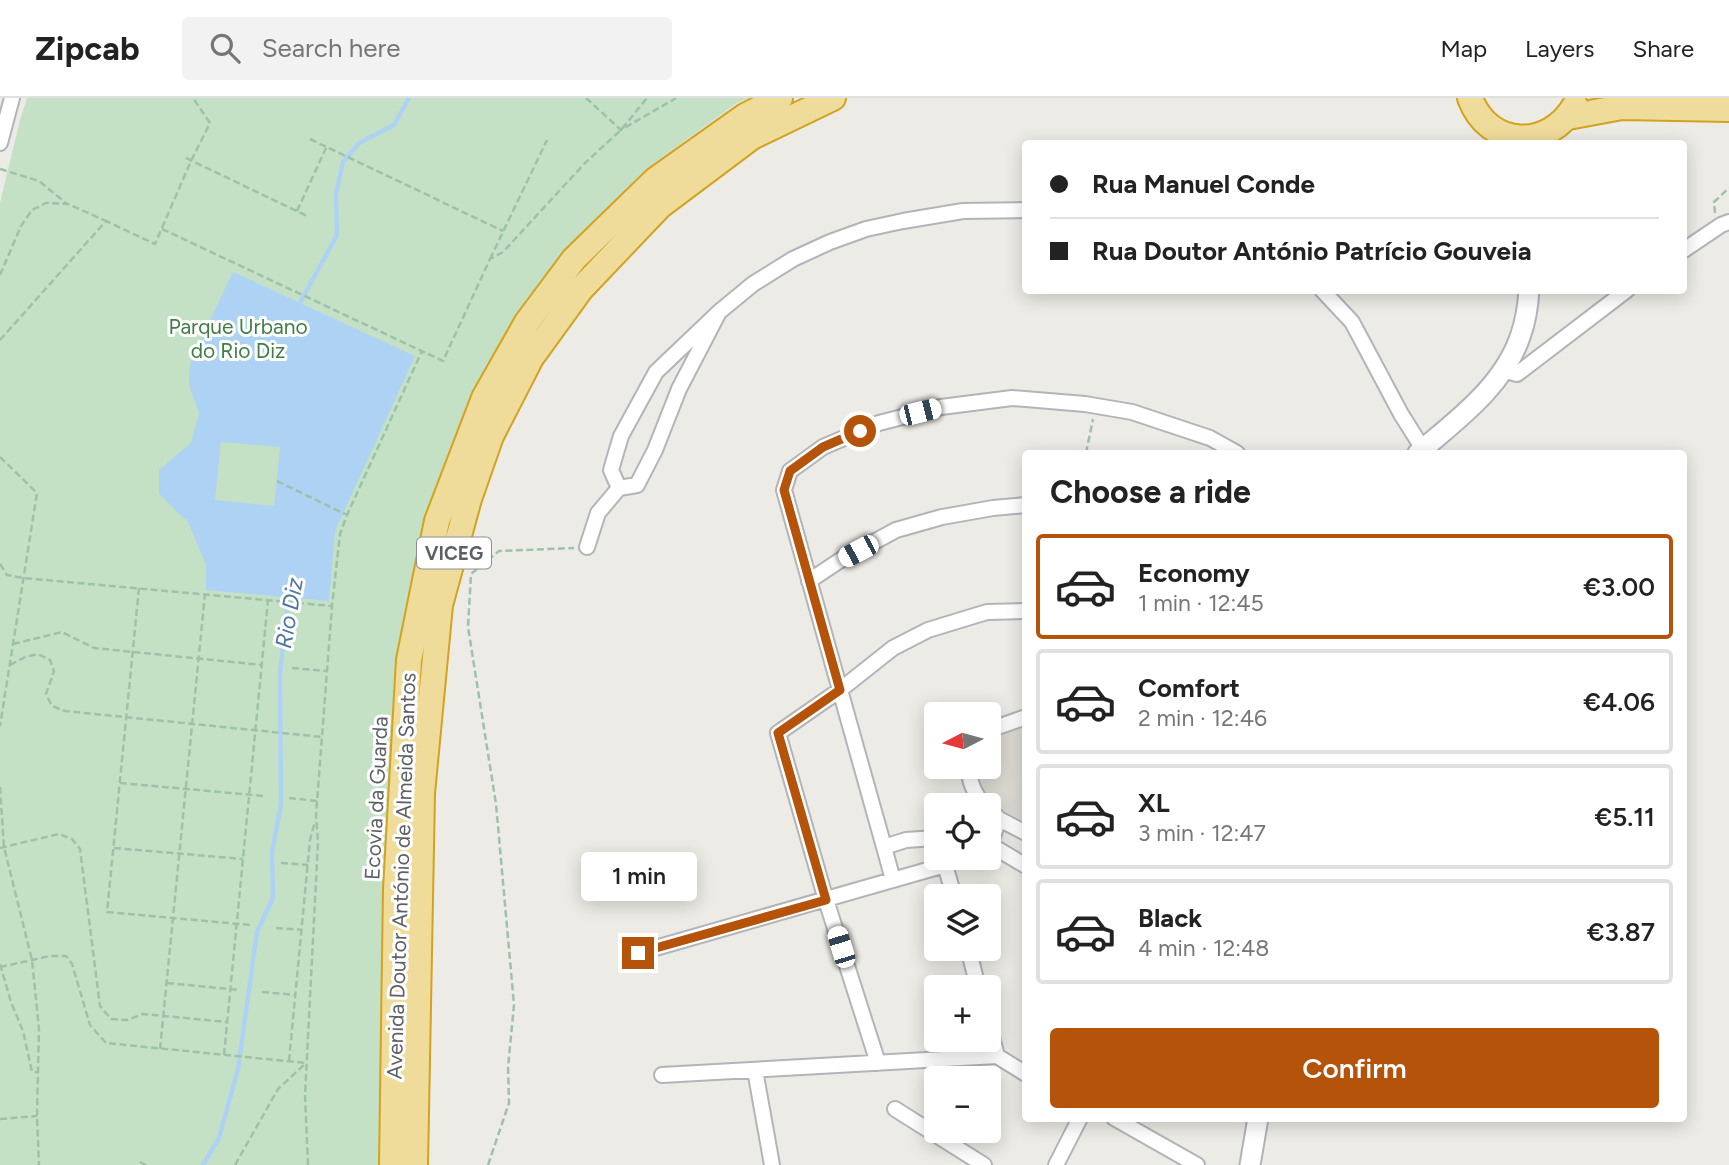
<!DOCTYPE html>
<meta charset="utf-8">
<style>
:root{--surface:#fff;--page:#f2f2f2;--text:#222;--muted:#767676;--line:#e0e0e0;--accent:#b45309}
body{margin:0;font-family:Figtree,sans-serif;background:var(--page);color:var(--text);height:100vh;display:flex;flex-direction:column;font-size:26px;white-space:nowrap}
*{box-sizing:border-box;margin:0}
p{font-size:23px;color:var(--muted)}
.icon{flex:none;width:38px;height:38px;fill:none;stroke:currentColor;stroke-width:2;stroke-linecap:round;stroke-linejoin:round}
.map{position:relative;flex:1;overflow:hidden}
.panel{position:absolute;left:1022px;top:352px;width:665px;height:672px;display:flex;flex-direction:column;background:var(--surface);border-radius:7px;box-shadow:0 4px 18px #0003}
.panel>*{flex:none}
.hud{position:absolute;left:1022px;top:42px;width:665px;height:154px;border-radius:7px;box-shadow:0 4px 18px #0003;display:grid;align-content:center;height:154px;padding:0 28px;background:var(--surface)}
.needle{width:46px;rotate:264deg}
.buttons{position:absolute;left:924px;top:604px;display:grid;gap:14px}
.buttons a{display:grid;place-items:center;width:77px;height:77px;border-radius:7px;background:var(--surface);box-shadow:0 4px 18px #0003;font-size:35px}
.end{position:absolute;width:32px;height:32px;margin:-16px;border:9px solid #b45309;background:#fff;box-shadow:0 0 0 4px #fff}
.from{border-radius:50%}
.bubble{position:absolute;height:49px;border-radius:7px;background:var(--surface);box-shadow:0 4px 18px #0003;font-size:23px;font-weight:600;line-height:49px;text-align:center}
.car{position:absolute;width:21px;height:42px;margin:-21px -10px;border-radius:9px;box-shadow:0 0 5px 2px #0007;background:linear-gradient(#fff 24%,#345 0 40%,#fff 0 76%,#345 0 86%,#fff 0)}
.hud b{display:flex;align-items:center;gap:24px;height:66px;font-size:26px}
.hud b+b{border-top:2px solid var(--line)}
.hud i{width:18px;height:18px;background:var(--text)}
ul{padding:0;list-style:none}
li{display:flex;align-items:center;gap:21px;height:105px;margin:0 14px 10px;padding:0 14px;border:4px solid var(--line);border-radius:7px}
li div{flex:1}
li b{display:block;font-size:26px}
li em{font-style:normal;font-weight:600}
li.active{border-color:var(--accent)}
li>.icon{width:63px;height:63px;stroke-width:1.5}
h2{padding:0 28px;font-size:32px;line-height:84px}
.action{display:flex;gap:14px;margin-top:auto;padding:14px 28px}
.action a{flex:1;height:80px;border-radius:7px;background:var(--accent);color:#fff;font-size:28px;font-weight:600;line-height:80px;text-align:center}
header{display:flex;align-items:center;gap:42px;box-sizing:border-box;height:98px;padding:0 35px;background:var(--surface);border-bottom:2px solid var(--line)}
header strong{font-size:33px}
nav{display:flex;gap:38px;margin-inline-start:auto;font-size:24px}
.search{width:490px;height:63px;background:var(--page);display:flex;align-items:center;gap:18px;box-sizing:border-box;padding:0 24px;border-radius:7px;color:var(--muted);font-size:26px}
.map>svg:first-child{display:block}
</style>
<header>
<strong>Zipcab</strong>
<div class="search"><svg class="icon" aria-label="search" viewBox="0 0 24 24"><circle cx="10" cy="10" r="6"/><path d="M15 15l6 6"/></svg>Search here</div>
<nav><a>Map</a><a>Layers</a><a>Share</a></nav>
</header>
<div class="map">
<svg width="1729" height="1067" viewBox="0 0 1729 1067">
<rect width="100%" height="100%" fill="#edebe5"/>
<path fill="#dcdad3" d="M1025,628V724L997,709L987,701L980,692L978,676L979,669L989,668V645L994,638L1005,632Z"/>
<path fill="#c4e1c6" d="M27,0H748L737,5L646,71L564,153L516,217L473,294L425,419L396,560L383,791L380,1067H0V105L20,22Z"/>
<path fill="#aed2f3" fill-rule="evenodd" d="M233,174L415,258L335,433L329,503L206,492V467L188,424L159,396V372L191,345L199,315L189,287V273L192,259ZM221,344L280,349L274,408L215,402Z"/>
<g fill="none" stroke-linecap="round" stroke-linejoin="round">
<path stroke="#aed2f3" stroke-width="4.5" d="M300,208V205L337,137L336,96L343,64L359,45L394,27L409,0
M203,1067L219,1040L238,971L257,834L273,800L272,755L281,707L280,574L289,497"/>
<g stroke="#b2b4b8" stroke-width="18">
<path id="street" d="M0,45L12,0
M1684,152L1721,127L1729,124
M1322,192L1352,224L1401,316L1423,351
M719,214L679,291L655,352L637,387L619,390L611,372L621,338L656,274L719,214L753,186L793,161L830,144L866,131L903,123L963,113L1026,112
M1503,272L1517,276L1627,192
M587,449L598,415L619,390
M809,483L839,463L896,432L942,419L993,410L1026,407
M989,632L1026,619
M969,668C968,682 975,698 985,707
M989,711L999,721L1026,735
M989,746L1026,768
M990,747L999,721
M884,749L784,392L790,373L823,349L879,325L941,309L1012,300L1085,306L1132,314L1210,340L1237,355
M945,767L954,798
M893,782L884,749L906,742L936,740
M968,850L978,889
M638,855L945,767L943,760
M997,958L1026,976
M878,965L826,802L778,635L840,592L893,550L928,532L987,514L1026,513
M755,972L772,1067
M662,977L997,958L989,928
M895,1011L984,1067
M1114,1020L1197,1067
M1056,1067L1080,1020"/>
</g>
<g stroke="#b1b3b8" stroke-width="23">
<path id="secondary" d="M1418,355C1457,322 1505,287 1521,236C1526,222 1528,207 1529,192
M1250,1067L1258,1020"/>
</g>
<g stroke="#d3a21e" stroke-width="28">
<path id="highway" d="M1470,0C1489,51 1549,52 1575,7
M1568,19L1622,9L1729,11
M392,1067L396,791L409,562L437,423L484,300L527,224L574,161L655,82L745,18L780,0
M415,1067L422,695L440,507L469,401L491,338L531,260L581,191L660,108L752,39L833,0"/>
</g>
<path stroke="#9ec1aa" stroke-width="2.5" stroke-dasharray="7 3.5" stroke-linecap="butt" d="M586,0L621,32L676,0
M310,41L503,133
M186,60L309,119
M0,71L39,83L67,106
M297,113L326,50
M1715,115L1714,104L1729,90
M162,131L443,263L490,161L503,154L585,65L621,32L647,0
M490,161L547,42
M0,177L21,128L32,112L46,105L68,106L106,123
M0,242L106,123L155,146L191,63L210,25L193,0
M1086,355L1093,321
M0,359L37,395L0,628
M277,383L347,417
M0,466L7,477L23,480L332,508
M139,490L107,814L250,827
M13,546L62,534L94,550L262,567
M10,567L25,559L38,556L50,562L54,573L46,596L52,608L65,613L322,639
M292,570L327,573
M120,685L264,698
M0,689L4,749L32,862L39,931L37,1018L39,1067
M289,700L317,703
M0,750L59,736L72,741L80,751L100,908L111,921L127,922L143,916L227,924
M114,750L243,761
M281,765L308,767
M276,830L302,832
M0,866L11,904L23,933L32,974H38
M0,869L50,858H66L72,866L90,927L106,945L306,965
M167,885L240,892
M262,894L296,897
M160,951L205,496
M224,957L268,502
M289,963L310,742L315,723
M0,1021L37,1018
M140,1064L146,1067
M235,1067L278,991L306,965
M308,1067L305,997L318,744L316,717L332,508L340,436L347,417L422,253
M488,1067L509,1005L508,969L514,907L496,706L468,529L471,476L499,453L574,450"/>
<use href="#street" stroke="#fff" stroke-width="14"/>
<use href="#secondary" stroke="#fff" stroke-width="19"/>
<use href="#highway" stroke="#efdc9a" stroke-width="24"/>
</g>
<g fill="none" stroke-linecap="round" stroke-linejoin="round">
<path stroke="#b45309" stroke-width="9" d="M638,855L826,802L778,635L840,592L784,392L790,373L823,349L860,333"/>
</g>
<g text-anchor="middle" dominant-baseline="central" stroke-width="6" stroke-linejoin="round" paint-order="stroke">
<rect fill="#fff" stroke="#8d8f92" stroke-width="2" x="417" y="439.5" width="74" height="31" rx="5"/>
<g font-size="19" font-weight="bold" fill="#5c5f63">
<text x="454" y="455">VICEG</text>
</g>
<g font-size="21" fill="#407e46" stroke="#fff">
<text x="238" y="228">Parque Urbano<tspan x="238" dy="24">do Rio Diz</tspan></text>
</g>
<g font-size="21" fill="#5c5f63" stroke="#fff">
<text transform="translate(376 700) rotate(-87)">Ecovia da Guarda</text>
<text transform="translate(401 778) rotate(-88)">Avenida Doutor António de Almeida Santos</text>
</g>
<g font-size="23" font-style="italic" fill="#4d74a3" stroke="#fff">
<text transform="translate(289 515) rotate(-80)">Rio Diz</text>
</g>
</g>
</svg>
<div class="buttons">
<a><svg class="needle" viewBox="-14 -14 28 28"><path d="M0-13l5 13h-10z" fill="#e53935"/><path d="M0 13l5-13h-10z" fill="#767676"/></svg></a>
<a><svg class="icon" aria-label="locate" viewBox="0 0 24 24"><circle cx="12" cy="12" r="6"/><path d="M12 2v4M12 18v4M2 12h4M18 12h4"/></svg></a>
<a><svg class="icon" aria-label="layers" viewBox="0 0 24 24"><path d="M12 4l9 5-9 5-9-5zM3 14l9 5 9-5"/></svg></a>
<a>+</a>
<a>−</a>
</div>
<i class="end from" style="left:860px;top:333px"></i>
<i class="end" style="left:638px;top:855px"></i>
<div class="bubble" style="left:581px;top:754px;width:116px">1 min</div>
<i class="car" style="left:920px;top:314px;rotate:76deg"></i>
<i class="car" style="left:858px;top:453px;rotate:242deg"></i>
<i class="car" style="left:841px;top:849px;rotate:343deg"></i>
<div class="hud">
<b><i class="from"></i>Rua Manuel Conde</b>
<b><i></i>Rua Doutor António Patrício Gouveia</b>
</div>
<section class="panel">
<h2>Choose a ride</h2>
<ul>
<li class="active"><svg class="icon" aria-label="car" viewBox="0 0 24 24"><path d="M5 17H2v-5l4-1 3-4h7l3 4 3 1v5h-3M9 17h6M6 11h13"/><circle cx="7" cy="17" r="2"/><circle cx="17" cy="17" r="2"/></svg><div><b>Economy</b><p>1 min · 12:45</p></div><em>€3.00</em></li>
<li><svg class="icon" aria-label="car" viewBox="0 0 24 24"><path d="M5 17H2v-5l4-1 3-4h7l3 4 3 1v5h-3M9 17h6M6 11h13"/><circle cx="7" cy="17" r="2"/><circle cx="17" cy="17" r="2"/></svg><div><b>Comfort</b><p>2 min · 12:46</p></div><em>€4.06</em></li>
<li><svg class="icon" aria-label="car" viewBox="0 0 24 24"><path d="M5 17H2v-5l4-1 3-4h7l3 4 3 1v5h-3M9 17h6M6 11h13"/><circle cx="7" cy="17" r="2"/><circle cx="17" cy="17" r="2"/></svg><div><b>XL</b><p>3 min · 12:47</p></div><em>€5.11</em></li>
<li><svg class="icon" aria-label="car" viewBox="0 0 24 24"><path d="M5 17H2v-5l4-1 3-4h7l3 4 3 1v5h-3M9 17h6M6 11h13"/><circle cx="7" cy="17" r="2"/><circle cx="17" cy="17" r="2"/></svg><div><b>Black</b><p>4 min · 12:48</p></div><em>€3.87</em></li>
</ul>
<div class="action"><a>Confirm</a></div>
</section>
</div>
